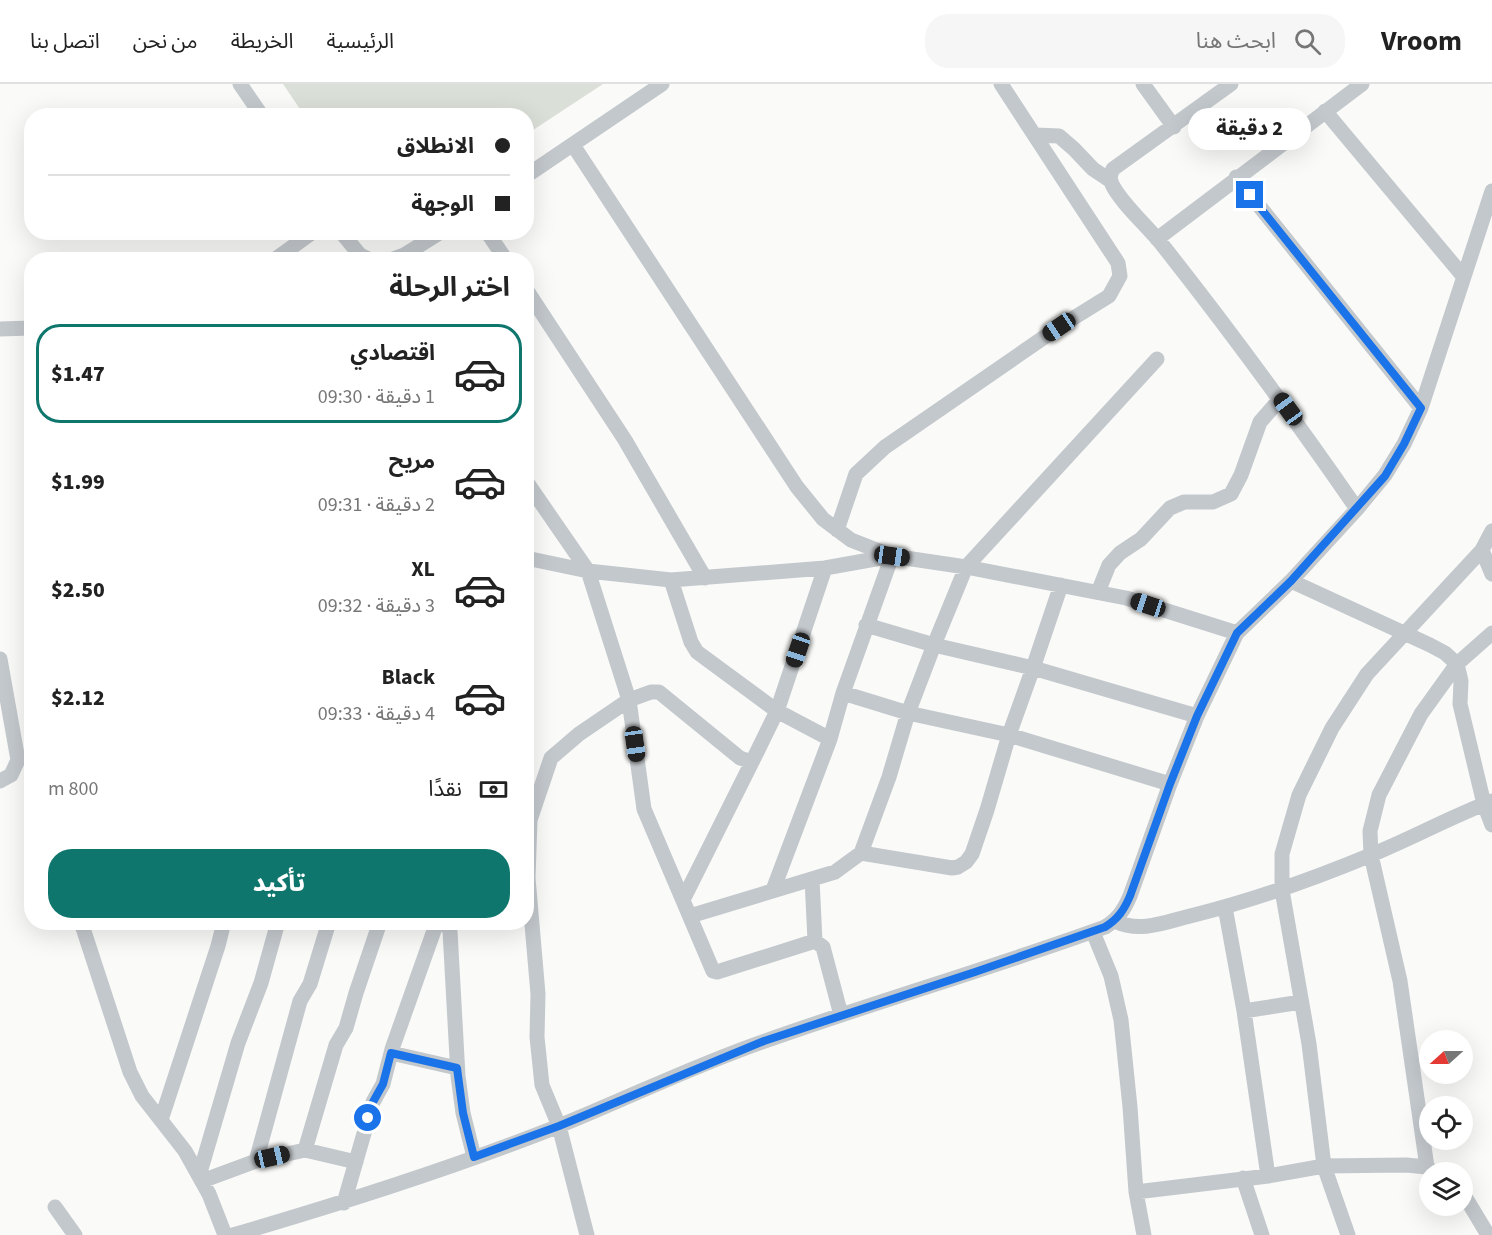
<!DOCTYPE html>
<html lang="ar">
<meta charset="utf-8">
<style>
:root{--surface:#fff;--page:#f6f6f6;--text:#222;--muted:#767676;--line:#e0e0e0;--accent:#0f766e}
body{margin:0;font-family:"Source Sans 3","Noto Sans Arabic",sans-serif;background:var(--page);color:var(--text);direction:rtl;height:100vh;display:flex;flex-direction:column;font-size:22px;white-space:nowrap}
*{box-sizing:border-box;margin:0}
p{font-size:20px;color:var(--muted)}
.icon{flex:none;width:33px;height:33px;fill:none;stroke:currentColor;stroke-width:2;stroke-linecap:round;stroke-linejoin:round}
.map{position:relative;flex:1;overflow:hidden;direction:ltr}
.sheet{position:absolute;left:24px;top:168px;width:510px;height:678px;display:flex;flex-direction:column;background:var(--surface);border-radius:24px;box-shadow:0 6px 24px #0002;direction:rtl}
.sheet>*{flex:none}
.banner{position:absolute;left:24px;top:24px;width:510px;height:132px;border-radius:24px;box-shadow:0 6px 24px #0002;direction:rtl;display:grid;align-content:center;height:132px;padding:0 24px;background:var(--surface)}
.needle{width:39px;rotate:249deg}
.fabs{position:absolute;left:1419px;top:946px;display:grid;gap:12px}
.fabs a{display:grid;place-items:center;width:54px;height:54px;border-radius:50%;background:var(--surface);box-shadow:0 6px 24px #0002;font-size:30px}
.end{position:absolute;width:27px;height:27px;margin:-14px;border:8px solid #1a73e8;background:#fff;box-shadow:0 0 0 3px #fff}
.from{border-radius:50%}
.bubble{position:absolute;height:42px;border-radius:21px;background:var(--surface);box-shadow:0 6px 24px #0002;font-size:20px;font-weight:800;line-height:42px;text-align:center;direction:rtl}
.car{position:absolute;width:18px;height:36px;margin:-18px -9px;border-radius:8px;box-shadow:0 0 4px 2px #0007;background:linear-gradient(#222 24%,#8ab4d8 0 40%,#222 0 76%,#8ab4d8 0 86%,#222 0)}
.banner b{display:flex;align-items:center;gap:21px;height:57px;font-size:22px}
.banner b+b{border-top:2px solid var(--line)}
.banner i{width:15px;height:15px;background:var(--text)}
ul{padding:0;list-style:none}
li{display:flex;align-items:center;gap:18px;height:99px;margin:0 12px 9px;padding:0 12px;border:3px solid transparent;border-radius:24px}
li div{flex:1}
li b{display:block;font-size:22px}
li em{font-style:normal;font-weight:800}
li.active{border-color:var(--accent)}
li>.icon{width:54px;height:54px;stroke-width:1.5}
h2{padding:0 24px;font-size:27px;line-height:72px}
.pay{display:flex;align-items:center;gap:15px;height:66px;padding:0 24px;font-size:22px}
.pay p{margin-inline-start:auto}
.action{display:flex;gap:12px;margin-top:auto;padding:12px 24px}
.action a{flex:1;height:69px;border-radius:24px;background:var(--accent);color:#fff;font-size:24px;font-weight:800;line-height:69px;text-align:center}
header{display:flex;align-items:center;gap:36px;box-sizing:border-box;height:84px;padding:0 30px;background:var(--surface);border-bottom:2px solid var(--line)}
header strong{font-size:28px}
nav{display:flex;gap:33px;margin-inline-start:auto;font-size:21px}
.search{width:420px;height:54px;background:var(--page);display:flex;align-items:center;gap:15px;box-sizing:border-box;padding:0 21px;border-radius:24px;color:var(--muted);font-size:22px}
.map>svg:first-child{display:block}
</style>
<header>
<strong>Vroom</strong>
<div class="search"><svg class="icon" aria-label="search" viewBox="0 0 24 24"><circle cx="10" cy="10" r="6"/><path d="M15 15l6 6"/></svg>ابحث هنا</div>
<nav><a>الرئيسية</a><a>الخريطة</a><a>من نحن</a><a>اتصل بنا</a></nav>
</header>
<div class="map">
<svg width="1492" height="1151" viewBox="0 0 1492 1151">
<rect width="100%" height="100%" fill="#fafaf8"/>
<path fill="#dadfd7" d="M283,0H603L527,50L526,32L304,31Z"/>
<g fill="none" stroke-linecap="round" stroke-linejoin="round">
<path stroke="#c3c8cc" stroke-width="15" d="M240,0L262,32
M1143,0L1174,43
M1231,0L1113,85C1111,89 1109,93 1111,98C1118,116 1147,142 1160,158C1229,245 1294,334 1357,425
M1325,27L1463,192
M1036,51L1059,52L1074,65L1093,85L1111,97
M573,61L797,403L823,435L851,456L892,472L966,483L1126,514L1237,549
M526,92L662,0
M1236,93L1421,324
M341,148L360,171L370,176
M487,148L506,176
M1157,155L1362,0
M274,176L313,148
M390,176L404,171L441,148
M526,205L625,356L705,494
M0,245L32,244
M526,397L588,487L629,616L651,608H659L740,674L752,678L777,627L825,484
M837,446L856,390L885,363L1059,243L1109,212L1120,192L1118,179L1001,0
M1482,466L1492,490
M526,474L588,487L671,496L825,484L892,472L843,609L830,655L773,806
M671,496L691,558L697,568L777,627L830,655
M1291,497L1430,561L1445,569L1457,580L1461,597L1460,620L1484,720L1492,741
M1098,508L1109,481L1120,469L1141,455L1170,424L1184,418H1213L1231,410L1241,391L1260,338L1280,315
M866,541L934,561L1033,584L1061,501
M0,575L18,676L11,691L0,697
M843,609L908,629L1009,651L1170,700
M526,735L530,736L528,794L538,910L537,953L542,1001L559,1042L587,1151
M530,736L551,674L579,650L629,616L644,725L713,887L717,888L815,857L823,863L841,931
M861,769L952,784L958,783L966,778L972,770L987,726L1009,651L1033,584L1197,632
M812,795L815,857
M683,816L752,678
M1225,823L1244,927L1268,1092
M690,832L835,788L861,769L889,693L908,629L934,561L966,483L1157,275
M1115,837C1141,850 1168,837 1194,831C1255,816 1313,795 1371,771C1412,754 1451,733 1492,717
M81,838L130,988L142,1012L185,1067L209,1110L225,1151
M445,838L450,847L458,992L463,1029L474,1073
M1093,848L1111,892L1121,936L1130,1023L1136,1108L1144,1151
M1244,927L1301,918
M391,969L457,984
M161,1036L218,862L224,838
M305,1066L356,1078
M256,1077L305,1066L336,961L346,944L356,909L380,838
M1427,1083L1400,897L1371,771L1370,747L1379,711L1421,630L1457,580L1492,549
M199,1092L238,959L261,899L278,838
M1243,1094L1262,1151
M202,1097L256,1077L300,917L310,900L329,838
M1136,1108L1268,1092L1324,1082L1406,1081L1427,1083L1434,1089
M1462,1112L1467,1116L1488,1151
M344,1119L373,1018L383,1000L392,965L437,838
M55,1123L75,1151
M233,1151C343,1119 453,1084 559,1042C628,1014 695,981 765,957C878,917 992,884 1105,843C1118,835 1124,826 1130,812L1170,700L1197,632L1237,549L1291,497L1357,425L1385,391L1404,360L1421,324L1492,107
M1348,1151L1324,1082L1309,960L1282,806V770L1299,711L1332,644L1367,590L1482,466L1492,447"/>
</g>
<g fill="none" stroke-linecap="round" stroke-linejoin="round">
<path stroke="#1a73e8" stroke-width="8" d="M368,1034L373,1018L383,1000L391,969L457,984L463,1029L474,1073L559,1042L764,957L975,888L1105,843C1118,835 1124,826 1130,812L1170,700L1197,632L1237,549L1291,497L1385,392L1404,360L1421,324L1250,111"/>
</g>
</svg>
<div class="fabs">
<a><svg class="needle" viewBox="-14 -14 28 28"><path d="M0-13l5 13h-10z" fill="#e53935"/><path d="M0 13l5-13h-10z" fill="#767676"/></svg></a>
<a><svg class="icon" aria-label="locate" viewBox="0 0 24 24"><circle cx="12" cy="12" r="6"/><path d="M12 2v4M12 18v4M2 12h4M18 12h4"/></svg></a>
<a><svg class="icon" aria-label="layers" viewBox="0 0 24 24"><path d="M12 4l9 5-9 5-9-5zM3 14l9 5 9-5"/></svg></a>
</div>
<i class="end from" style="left:368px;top:1034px"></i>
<i class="end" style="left:1250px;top:111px"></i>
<div class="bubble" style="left:1188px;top:24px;width:123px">2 دقيقة</div>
<i class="car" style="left:1059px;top:243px;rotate:236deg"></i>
<i class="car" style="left:1288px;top:325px;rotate:324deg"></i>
<i class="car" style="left:892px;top:472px;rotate:98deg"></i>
<i class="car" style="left:1148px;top:521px;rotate:288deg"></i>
<i class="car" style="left:798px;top:566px;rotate:199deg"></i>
<i class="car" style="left:635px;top:660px;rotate:172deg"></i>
<i class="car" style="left:272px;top:1073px;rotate:77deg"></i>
<div class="banner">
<b><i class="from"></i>الانطلاق</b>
<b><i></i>الوجهة</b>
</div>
<section class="sheet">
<h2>اختر الرحلة</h2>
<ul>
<li class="active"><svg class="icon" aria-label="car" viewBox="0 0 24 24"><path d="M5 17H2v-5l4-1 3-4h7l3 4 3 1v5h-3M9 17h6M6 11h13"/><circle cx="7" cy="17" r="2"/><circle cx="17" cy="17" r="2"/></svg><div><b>اقتصادي</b><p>1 دقيقة · 09:30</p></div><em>$1.47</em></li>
<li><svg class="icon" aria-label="car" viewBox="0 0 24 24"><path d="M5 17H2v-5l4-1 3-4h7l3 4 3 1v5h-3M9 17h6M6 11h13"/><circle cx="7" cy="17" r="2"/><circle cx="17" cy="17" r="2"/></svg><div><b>مريح</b><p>2 دقيقة · 09:31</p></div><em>$1.99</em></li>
<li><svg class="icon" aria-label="car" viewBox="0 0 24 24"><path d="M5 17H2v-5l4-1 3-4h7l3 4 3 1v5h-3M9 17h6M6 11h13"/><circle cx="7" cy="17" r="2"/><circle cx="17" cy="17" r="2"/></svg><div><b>XL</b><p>3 دقيقة · 09:32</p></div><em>$2.50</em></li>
<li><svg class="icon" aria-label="car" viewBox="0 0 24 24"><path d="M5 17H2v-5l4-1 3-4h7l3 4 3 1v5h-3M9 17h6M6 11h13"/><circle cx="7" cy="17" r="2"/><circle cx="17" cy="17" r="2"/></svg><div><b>Black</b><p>4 دقيقة · 09:33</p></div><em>$2.12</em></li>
</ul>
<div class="pay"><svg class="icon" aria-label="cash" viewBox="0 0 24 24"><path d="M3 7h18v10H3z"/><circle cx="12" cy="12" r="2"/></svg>نقدًا<p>800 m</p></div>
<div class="action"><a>تأكيد</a></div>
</section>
</div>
